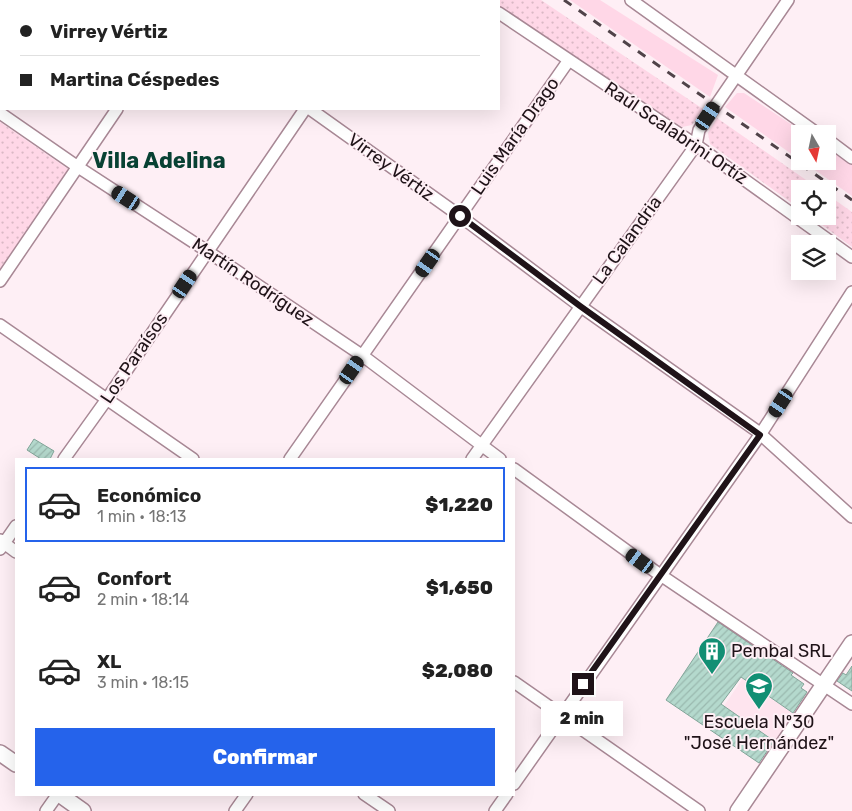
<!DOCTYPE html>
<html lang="es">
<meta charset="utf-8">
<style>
:root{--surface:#fff;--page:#f6f6f6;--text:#222;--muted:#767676;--line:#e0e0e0;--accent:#2563eb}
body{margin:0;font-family:Rubik,sans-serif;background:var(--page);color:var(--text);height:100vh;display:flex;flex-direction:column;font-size:19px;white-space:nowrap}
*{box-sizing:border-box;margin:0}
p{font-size:16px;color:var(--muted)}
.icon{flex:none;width:28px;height:28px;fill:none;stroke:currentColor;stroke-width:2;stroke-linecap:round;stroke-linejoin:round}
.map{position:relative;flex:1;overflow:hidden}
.details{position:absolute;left:15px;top:458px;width:500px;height:338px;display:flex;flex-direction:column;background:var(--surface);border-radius:0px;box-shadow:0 5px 20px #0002}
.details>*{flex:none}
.top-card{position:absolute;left:0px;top:0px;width:500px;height:110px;box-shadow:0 5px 20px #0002;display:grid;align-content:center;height:110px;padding:0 20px;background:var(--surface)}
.needle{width:32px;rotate:171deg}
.controls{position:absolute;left:791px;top:125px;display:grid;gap:10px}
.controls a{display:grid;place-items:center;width:45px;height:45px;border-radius:0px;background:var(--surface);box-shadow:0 5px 20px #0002;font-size:25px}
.end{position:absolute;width:22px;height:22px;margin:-11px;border:6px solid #1f1318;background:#fff;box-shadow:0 0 0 2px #fff}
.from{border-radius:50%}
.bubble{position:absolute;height:35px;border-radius:0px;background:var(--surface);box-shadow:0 5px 20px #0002;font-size:16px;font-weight:800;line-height:35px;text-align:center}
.car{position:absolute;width:15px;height:30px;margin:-15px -8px;border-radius:6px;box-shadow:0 0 4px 1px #0007;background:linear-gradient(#222 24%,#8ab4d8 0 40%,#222 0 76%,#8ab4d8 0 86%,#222 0)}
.top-card b{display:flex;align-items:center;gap:18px;height:48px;font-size:19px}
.top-card b+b{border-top:1px solid var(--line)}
.top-card i{width:12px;height:12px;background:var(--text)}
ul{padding:9px 0 0;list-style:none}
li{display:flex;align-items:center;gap:15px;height:75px;margin:0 10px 8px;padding:0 10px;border:2px solid transparent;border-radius:0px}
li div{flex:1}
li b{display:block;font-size:19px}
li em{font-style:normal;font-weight:800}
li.active{border-color:var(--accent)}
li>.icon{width:45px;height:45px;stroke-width:1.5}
.cta{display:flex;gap:10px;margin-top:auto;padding:10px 20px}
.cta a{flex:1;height:58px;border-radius:0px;background:var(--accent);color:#fff;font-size:20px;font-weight:800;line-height:58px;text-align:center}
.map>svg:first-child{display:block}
</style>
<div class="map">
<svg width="852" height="811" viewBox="0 0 852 811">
<defs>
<pattern id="park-dots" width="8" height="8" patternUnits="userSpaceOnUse" patternTransform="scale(1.25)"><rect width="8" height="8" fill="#ffd7e7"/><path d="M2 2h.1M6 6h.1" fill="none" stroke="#dab8c5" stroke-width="1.8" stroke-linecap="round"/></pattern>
<pattern id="building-hatch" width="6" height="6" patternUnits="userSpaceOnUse" patternTransform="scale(1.25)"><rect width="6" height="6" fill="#b4d9cd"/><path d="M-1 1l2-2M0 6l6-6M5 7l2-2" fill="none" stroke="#9ab9af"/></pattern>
</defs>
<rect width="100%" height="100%" fill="#feeff5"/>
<path fill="#fee4ee" d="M743,678L795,715L776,742L724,706Z"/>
<path fill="#ffd7e7" d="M570,0H600L718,75L710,97Z
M737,93H744L806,134H800V160L725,107Z
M828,148L852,165V196L802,161H828Z"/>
<path fill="url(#park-dots)" d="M490,0H541L703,109L692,125L682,127L499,6V1H492Z
M717,118L819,189H800V209L710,144L708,133Z
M0,122L68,169L0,269Z
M828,195L852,212V247L810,216H828Z"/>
<path fill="url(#building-hatch)" stroke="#82a599" d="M34,439L54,451L50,459H41L27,450Z
M718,622L793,673L791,675L804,684L801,688L807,692L793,713L741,677L721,704L774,741L759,763L666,700Z
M852,666V691L837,681L843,673L846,675Z"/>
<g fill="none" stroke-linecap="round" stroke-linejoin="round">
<g stroke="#a88895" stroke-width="14">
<path id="minor" d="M149,0L151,1
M480,0L482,1
M631,0L818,134
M14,1L15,0
M190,1L191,0
M383,1L384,0
M499,13L696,145L852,257
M0,22L1,20
M310,109L460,216L580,306L757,431L852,517
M0,113L78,167L207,251L363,356L500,459
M828,140L852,158
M0,281L117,109
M0,325L193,459
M64,459L107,399L305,109
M290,459L569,60
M472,459L696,145L699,130L788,0
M514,469L656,572L852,704
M0,540L16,552
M0,549L16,526
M514,682L699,811
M514,784L760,435L852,292
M364,794L389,811
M46,811L58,794
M235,811L247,794
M495,811L507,794"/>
</g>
<g stroke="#a88895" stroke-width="18">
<path id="tertiary" d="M0,753L16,764
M59,794L83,811
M738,811L852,643"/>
</g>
<use href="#minor" stroke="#fff" stroke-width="11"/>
<use href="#tertiary" stroke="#fff" stroke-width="15"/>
<path stroke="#504349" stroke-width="3" stroke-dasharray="9 9" stroke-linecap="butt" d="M564,0L852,200"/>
</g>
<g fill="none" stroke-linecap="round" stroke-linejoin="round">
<path stroke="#1f1318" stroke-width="6" d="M460,216L580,306L760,435L583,684"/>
</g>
<defs>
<g id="building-pin" transform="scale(1.4375)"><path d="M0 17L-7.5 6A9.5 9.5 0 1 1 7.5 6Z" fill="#128f74" stroke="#feeff5"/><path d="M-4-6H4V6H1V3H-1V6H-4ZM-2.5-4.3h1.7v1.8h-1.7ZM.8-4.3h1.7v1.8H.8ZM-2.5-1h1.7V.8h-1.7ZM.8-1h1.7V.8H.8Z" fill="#fff"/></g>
<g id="school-pin" transform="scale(1.4375)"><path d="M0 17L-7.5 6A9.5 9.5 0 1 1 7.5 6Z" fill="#128f74" stroke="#feeff5"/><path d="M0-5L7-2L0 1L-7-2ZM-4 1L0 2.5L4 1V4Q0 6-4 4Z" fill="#fff"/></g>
</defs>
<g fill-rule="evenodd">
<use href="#building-pin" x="712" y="651"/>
<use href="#school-pin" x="759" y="686"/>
</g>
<g text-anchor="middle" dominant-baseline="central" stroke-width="4" stroke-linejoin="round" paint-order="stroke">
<g font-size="18" fill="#1f1318" stroke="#feeff5">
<text transform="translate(676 133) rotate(34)">Raúl Scalabrini Ortíz</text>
<text transform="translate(515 136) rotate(-55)">Luis María Drago</text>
<text transform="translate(391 167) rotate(36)">Virrey Vértiz</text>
<text transform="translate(627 240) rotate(-54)">La Calandria</text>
<text transform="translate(253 282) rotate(34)">Martín Rodríguez</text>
<text transform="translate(134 358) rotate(-56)">Los Paraísos</text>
</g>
<g font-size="18" fill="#1f1318" stroke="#feeff5" text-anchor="start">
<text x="731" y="651">Pembal SRL</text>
<text x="759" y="722" text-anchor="middle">Escuela Nº30<tspan x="759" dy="21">"José Hernández"</tspan></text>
</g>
<g font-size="22" font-weight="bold" fill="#084133" stroke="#feeff5">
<text x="159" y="160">Villa Adelina</text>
</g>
</g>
</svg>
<div class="controls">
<a><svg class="needle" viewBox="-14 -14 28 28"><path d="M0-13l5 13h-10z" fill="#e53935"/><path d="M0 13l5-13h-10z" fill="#767676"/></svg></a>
<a><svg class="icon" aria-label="locate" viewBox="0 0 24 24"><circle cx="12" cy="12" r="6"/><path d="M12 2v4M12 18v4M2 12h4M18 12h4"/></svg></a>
<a><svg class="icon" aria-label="layers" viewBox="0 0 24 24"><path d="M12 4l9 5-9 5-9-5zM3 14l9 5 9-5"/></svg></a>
</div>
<i class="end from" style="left:460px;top:216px"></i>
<i class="end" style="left:583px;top:684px"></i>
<div class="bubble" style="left:541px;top:701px;width:82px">2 min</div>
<i class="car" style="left:708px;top:116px;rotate:34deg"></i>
<i class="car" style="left:126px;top:198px;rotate:303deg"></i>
<i class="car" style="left:428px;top:263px;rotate:215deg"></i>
<i class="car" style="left:185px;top:284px;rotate:34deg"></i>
<i class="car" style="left:352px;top:370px;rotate:35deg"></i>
<i class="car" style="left:781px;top:403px;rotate:213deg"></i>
<i class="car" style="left:640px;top:561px;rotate:306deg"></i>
<div class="top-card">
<b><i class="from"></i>Virrey Vértiz</b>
<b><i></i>Martina Céspedes</b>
</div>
<section class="details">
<ul>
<li class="active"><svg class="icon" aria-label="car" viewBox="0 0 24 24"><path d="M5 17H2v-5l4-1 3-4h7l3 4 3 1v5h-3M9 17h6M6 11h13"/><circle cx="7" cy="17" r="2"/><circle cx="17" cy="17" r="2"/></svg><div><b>Económico</b><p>1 min · 18:13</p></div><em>$1,220</em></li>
<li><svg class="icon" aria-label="car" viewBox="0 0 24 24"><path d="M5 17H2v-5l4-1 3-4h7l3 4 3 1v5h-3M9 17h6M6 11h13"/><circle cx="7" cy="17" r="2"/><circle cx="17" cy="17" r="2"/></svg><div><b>Confort</b><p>2 min · 18:14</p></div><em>$1,650</em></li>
<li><svg class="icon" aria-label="car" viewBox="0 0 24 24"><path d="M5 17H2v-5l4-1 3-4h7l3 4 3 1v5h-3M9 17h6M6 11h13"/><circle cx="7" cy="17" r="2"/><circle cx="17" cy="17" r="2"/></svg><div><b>XL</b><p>3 min · 18:15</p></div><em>$2,080</em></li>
</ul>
<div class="cta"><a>Confirmar</a></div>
</section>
</div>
